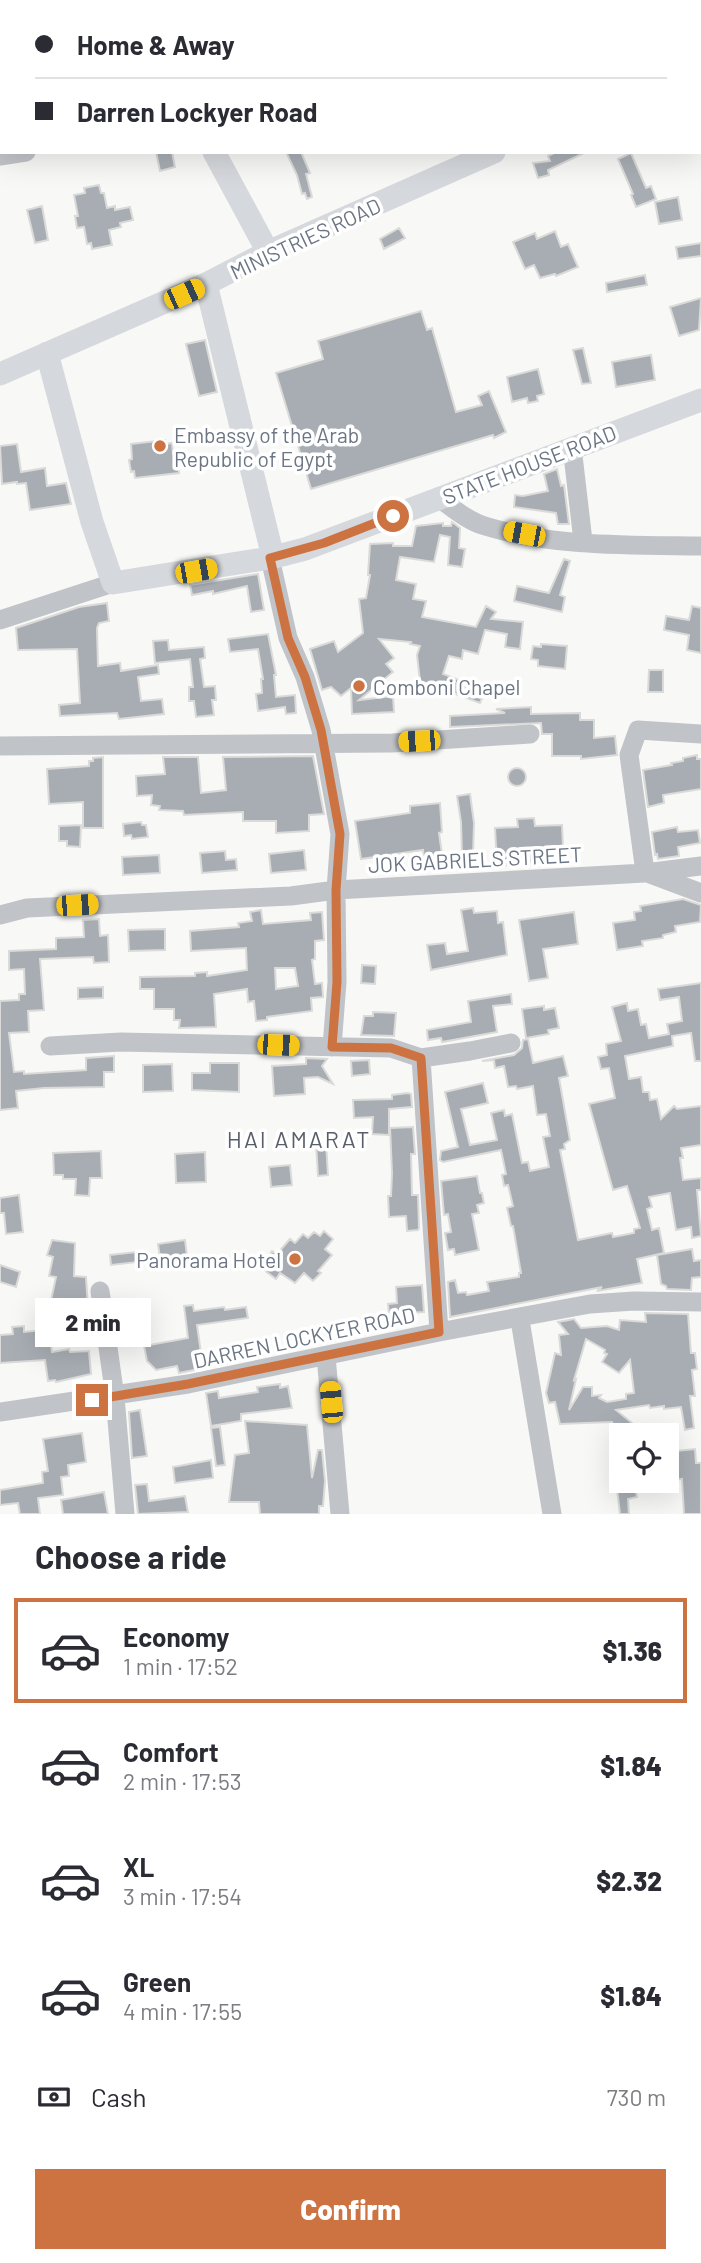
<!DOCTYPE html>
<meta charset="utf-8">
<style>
:root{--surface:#fff;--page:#f7f7f7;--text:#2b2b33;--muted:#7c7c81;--line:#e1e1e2;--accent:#cd7341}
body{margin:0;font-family:Barlow,sans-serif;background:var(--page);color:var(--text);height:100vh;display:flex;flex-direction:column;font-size:26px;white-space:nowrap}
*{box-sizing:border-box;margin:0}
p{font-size:23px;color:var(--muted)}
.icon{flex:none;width:38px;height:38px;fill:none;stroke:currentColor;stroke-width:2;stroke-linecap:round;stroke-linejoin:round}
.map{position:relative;height:1514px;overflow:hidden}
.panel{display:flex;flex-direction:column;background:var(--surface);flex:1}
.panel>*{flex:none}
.banner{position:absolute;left:0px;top:0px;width:702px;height:154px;box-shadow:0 7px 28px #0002;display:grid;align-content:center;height:154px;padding:0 35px;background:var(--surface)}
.tools{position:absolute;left:609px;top:1423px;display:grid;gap:14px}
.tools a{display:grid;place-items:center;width:70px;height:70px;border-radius:0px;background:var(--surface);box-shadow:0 7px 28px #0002;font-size:35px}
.end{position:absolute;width:32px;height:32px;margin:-16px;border:9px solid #cd7341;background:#fff;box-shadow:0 0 0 4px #fff}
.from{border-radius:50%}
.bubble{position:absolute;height:49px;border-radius:0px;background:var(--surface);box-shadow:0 7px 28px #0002;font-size:23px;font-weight:800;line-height:49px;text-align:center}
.car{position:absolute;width:21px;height:42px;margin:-21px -10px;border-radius:9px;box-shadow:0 0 5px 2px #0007;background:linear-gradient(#f5c518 24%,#345 0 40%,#f5c518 0 76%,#345 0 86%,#f5c518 0)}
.banner b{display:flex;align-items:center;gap:24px;height:66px;font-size:26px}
.banner b+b{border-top:2px solid var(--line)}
.banner i{width:18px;height:18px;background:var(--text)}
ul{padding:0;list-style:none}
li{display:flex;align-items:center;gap:21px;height:105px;margin:0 14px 10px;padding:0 21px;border:4px solid transparent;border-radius:0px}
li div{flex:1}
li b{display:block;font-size:26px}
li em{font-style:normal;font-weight:800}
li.current{border-color:var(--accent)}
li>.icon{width:63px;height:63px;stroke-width:1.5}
h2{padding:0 35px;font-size:32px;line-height:84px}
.pay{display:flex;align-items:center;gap:18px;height:77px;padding:0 35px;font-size:26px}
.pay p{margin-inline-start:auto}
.button{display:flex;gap:14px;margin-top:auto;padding:14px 35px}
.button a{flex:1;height:80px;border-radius:0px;background:var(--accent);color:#fff;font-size:28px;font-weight:800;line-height:80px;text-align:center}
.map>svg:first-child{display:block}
</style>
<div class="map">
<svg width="701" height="1514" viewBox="0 0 701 1514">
<rect width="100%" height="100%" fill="#f8f8f6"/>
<path fill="#a8adb4" stroke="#dadad8" stroke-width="2" fill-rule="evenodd" d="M156,152H172L175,167L160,171Z
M286,152H301L310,173L306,174L312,197L307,199L305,193L302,194L297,175Z
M556,152H586L548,170L549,175L538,178L533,163L550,161L548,156Z
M631,153L646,188L651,186L656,199L636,207L631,195L633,194L618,159Z
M99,185L101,193H104L107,208L115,206V210L130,207L133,220L120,223L121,227L109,230L112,245L92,249L91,243L87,244L84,227L77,228L75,216H78L74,195L85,193L84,188Z
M678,197L682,220L659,224L655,202Z
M42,206L48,240L35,243L27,210Z
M399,228L405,238L384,249L380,239Z
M555,231L561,247L568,244L578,267L556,276L555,274L540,278L534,265L525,269L513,242L535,233L537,239Z
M701,243V256L678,259L676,247Z
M645,275L647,285L607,292L606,283Z
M701,298L699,330L679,336L670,307Z
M421,311L427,330L432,328L456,412L482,405L478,396L489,391L506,432L494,438L493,435L311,489L276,373L323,359L318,341Z
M205,340L217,392L199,396L186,344Z
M583,348L591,383L582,384L573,350Z
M651,355L655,380L616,387L612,362Z
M538,369L544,394L537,396L538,401L528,403L527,398L512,402L507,377Z
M165,440V444L172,443L173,454L180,453L181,465H178L179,473L135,478L134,471L131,472L129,460L132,459L131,444Z
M17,444L21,472L45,468L47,486L66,483L71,504L30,510L26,483L17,484V482L2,484L0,446Z
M557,469L561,486L564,485L569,524H558L556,513L514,507L515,495L523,496L548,491L544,474Z
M452,522L460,528L459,548L465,549L462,567L448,565L450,537L440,535L434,562L400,557L396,580L416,584L413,599L426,601L422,617L476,627L486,606L496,612L491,619L523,622L520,649L505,647L507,634L485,630L478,654L463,650L462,659L449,656L443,674L485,690L480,703L420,681L417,655L420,646L410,644L411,642L379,639L394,658L386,664L393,672L359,700L393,696L394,712L352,714L351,688L341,696L331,687L322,690L310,649L334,641L338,652L363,633L359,599L366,598L370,575H368L370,544L393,543V546H412L416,526L443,523V526H451Z
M564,559L570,561L560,595L565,597L562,612L514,601L517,586L549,593Z
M258,574L264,610L251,612L247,586L213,594V591L192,595L190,585Z
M107,603L109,621L99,623L97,628L98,666L120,663L121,671L158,665L159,674L138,677L141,701L162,699L164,714L119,719L117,713L60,716L59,705L80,703L77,649L18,650L16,628L79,607Z
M692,606L701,608V653L687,650L689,635L664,630L666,616L689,620Z
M268,634L276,675H274L276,697L295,695L296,713L286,714L285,707L258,711L256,694L262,693L261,679H263L258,649L230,652L228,639Z
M168,640L169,650L204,647L205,658L200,659L204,687L215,686L216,700H212L214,715L196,717L194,701H189V687H193L190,659L155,663L153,641Z
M541,644L567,646L565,669L538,666V660L531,659L533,646L541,647Z
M649,670H663V692H648Z
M531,707V714L580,713V720H594V738L615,736L617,755L581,759V756H552V734H542L541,723L450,727V716L505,713L496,709Z
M697,755V759H701V789L663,795L664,803L648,807L643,770L672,765L671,763L683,761V758Z
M313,756L324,814L309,815V831L276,833V821H243V812L184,815L183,811L159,810L160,806L151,805L152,795L137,796L136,776L165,774L163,757H198L201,793L226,790L223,757Z
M103,757V828H83V802L49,804L47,769L89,766V761H93V758Z
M508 777a9 9 0 1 1 18 0a9 9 0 1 1-18 0Z
M470,794L474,823L473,855L462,856L461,822L457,796Z
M440,803L442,832L439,833L442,854L424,857L423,850L361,859L355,821L410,813V806Z
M534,818L535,826L562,825L563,846L532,848L534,863L497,866L495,828L518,827L517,819Z
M141,822L142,825H146L148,837L132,839L131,835L124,836L123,824Z
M81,825L80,847L67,846V841H59V826Z
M677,827L678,832L698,830L700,843L678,847L679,856L658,859L657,854L655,855L652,832Z
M304,850L306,870L271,873L269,854Z
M225,851L226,860L236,859L237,870L202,873L200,853Z
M159,855L160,873L123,875L122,857Z
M683,899L701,905L700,922L675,926L676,932L663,935V938L642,941L643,946L617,950L613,923L635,920L634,912L641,911L640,906Z
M473,908L474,913L497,911L498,923L503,922L507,955L431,970L427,945L445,943L447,954L468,951L461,910Z
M261,910L263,924L311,920L310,913L322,912L324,940L315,941V959L312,960L315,984L322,983L323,997L311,998L312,1011L267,1017V1020L256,1021L254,1001L248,1002L247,989L214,994L216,1027L179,1028L180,1020H174V1009H154V989H140V977L195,976V973L207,972V976L247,970L246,948L191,951L190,931L239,927L238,923L252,921L250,912ZM275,968H295L298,986L276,989Z
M574,912L578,944L543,949L548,978L529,981L519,920Z
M99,919L100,936L108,935L109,962L94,963L93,957L40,959L44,1010L28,1011L29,1032L9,1033L14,1072L24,1071V1074L86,1070V1058L114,1056V1072H104V1087L44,1088L16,1091L18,1108L0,1110V1001L19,1000V994H25L24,969L9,970V951L56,949V938L84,937L83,920Z
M165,929V950L129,951L128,930Z
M362,965L376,966L375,984L361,983Z
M701,983V1061H695L691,1033L672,1036L673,1046L625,1056L629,1079L641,1077L643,1092H649L650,1100L657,1099L661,1119L674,1106L677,1109L701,1106V1145L681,1148L683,1158H680L683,1180L701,1178V1190H697L701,1236L692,1238L691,1227L676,1230L670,1193L649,1197L652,1207L647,1209L652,1230L659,1228L664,1253L637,1259L642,1283L597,1291L602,1287L450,1317L448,1282L455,1280L458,1293L466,1292L467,1295L489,1291L487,1282L519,1277V1273H521L513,1226H511L507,1208L513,1206L508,1185L504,1186L502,1175L506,1174L501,1150L443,1162L440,1160L441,1151L458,1147L445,1092L483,1083L488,1103L461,1109L470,1145L497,1140L491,1113L504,1110L505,1116L512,1114L522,1163L528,1162L530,1171L549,1167L543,1137L550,1136L546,1114L537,1115L533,1086L517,1089L516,1086L508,1087L504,1066L495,1068L494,1060L482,1061L514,1055L522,1048L523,1040L528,1039L533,1063L563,1056L568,1076L559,1078L570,1140L564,1144L565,1149L560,1150L578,1240L612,1233L613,1237L634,1233V1229L640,1228L627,1186L613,1190L589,1104L615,1098L609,1068L601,1069L598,1057L607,1055L606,1044L621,1041L612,1007L627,1003L628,1011L638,1009L641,1025L646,1024L649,1038L669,1034L667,1024L682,1021L679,997L660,1000L658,989Z
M103,987V998L78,999V988Z
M511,994L512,1004L493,1006L497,1032L442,1042L441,1038L428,1040L427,1030L471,1022L468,1001Z
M544,1006V1010L555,1008L559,1028L548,1030L549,1034L526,1038L522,1009Z
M373,1012L396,1013L394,1036L361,1035L364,1016H373Z
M306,1058L327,1059L322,1066L333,1084L318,1077L304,1078L305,1094L274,1096L272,1066L306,1064Z
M369,1060L370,1074L352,1076L351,1061Z
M210,1063H239V1092L192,1090V1073H210Z
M172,1064L173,1091L143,1092V1065Z
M408,1093L411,1094L412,1107L389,1109V1135L372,1134L373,1117L354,1118L353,1100L392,1099V1095Z
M413,1127L415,1154H411L412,1195H418L419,1228L418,1230L407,1231L406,1216L389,1217L388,1196H391L392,1173L390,1128Z
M326,1142L328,1175L318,1176L316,1143Z
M101,1151L102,1178H90L89,1196L75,1195L76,1179H63V1175H54L53,1153Z
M205,1152L206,1182L176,1183L175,1154Z
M290,1165L292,1185L271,1187L269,1167Z
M477,1176L480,1193H482L484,1203L477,1205L479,1213L472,1214L479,1250L455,1255L454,1249L448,1250L445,1233L451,1232L448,1214L444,1215L441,1181Z
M19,1195L23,1232L6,1234L4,1213H0V1198Z
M324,1231L333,1239L325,1249L332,1255L318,1271L321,1273L313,1281L304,1273L295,1283L280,1273L276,1279L260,1267L272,1251L277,1254L290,1239L295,1243L303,1234L308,1238L314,1232L320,1236Z
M52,1240L75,1243L74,1276L86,1277L89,1325L70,1326L69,1312L60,1313L49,1310L56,1277L49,1276L53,1257L47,1255Z
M185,1240L187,1256L160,1258L158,1244Z
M692,1249L694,1261L701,1260V1277L692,1278L691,1290L667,1289L666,1286L661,1284L657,1255Z
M136,1252L138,1262L111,1265L110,1255Z
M0,1265L20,1272L16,1287L0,1282Z
M422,1285L424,1312L389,1314L388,1304L397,1303L396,1287Z
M193,1305L194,1311L224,1307L225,1310L246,1307L248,1318L197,1325L202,1360L208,1359L209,1367L179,1373L177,1366L156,1370L147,1361L144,1346L188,1338L184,1306Z
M645,1313L688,1314L691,1353H695L697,1369L692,1370L695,1396H690L694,1428L685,1430L681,1407L664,1409V1406L650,1408L649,1405L616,1410L632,1423L634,1435H614L612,1422L560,1424L555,1402L549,1403L546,1393L555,1353L561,1355L559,1335L568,1334L558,1322L574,1319L581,1328L607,1326L619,1330L620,1320L646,1322ZM586,1339L605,1350L604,1353L607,1354L602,1362L619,1373L630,1360L634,1393L626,1394V1399L607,1402L599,1398L601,1395L592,1396V1387H583L569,1410L576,1379L574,1380Z
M24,1326V1332L44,1330V1340L50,1339L52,1352L69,1349L70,1352L89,1351L91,1374L56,1382L55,1380L48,1381L45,1360L0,1363V1335L13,1334L12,1327Z
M280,1384V1388L288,1386L292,1408L241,1414V1421L211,1426L206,1393L218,1391L219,1398L258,1392L257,1387Z
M140,1410L147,1456L132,1458L129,1412Z
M245,1421L307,1425L312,1478L318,1450H322L325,1481L323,1506H319V1514H260L259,1502H229L235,1455L249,1453Z
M220,1427L225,1465L216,1466L211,1428Z
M82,1433L86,1462L68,1465L69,1476L61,1477L63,1495L38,1498L40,1514H20L18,1503L0,1505V1490L43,1483L42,1472L48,1471L43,1439Z
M695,1449L696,1463H701V1514H684L682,1479L667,1481V1452Z
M211,1460L213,1478L175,1483L173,1467Z
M616,1480H634L637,1497L628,1499L629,1514H620Z
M147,1484L149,1501L185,1496L188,1512L138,1514L135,1485Z
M104,1492L108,1514H63L61,1500Z"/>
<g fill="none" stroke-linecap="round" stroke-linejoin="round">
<path stroke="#c0c3c7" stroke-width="19" d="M667,0V2
M257,2L261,0
M0,156L26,152
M572,447L583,541
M439,498C454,509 468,521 485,526C553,547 631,545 701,546
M270,558L288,638L305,677L321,730L340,834L336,890L337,982L332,1047
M0,620L113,583
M701,734L638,730L629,755L645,872L701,893
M0,746L392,743L530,734
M0,915L27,908L291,896L336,890L645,873L701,866
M50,1046L121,1042L391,1048L421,1058L470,1051L511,1043
M421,1058L439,1332
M100,1291L115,1397L125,1514
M520,1320L552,1514
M326,1356L340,1514
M0,1412L188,1384L439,1332L590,1304L634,1301L701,1302"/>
<path stroke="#d5d8dc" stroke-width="23" d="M127,0L128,2
M700,60H701
M214,152L268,252
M206,284L273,557
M47,353L92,522L113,583L270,558L305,549L701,400
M0,374L206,284L268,252L494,152"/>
</g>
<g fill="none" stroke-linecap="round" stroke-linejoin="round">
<path stroke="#cd7341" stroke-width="9" d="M92,1400L188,1384L439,1332L421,1058L391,1048L332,1047L337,982L336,890L340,834L321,730L305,677L288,638L270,558L324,543L393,516"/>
</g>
<g fill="#cd7341" stroke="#fff" stroke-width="2.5">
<circle cx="160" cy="446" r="7"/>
<circle cx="359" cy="686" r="7"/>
<circle cx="295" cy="1259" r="7"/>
</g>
<g text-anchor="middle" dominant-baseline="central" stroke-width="7" stroke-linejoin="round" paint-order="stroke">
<g font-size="21" fill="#6b7583" stroke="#fff">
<text transform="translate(305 238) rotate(-25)">MINISTRIES ROAD</text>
<text transform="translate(529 464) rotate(-21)">STATE HOUSE ROAD</text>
<text transform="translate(475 859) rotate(-3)">JOK GABRIELS STREET</text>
<text transform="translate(304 1337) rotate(-12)">DARREN LOCKYER ROAD</text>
</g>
<g font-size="21" fill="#6b7583" stroke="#fff" text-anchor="start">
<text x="174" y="434">Embassy of the Arab<tspan x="174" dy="24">Republic of Egypt</tspan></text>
<text x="373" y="686">Comboni Chapel</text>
<text x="281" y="1259" text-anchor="end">Panorama Hotel</text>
</g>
<g font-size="23" letter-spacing="2" fill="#585f69" stroke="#fff">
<text x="299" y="1139">HAI AMARAT</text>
</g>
</g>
</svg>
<div class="tools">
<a><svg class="icon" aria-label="locate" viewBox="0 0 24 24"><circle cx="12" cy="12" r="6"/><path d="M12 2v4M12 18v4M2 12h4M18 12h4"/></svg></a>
</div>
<i class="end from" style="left:393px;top:516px"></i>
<i class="end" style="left:92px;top:1400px"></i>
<div class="bubble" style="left:35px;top:1298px;width:116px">2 min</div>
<i class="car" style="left:184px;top:294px;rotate:66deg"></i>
<i class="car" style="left:524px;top:534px;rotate:281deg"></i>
<i class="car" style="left:196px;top:571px;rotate:80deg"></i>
<i class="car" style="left:419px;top:741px;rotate:267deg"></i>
<i class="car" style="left:77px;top:905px;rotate:87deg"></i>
<i class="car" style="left:278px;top:1045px;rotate:92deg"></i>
<i class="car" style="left:331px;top:1402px;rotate:355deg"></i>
<div class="banner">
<b><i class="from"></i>Home &amp; Away</b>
<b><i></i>Darren Lockyer Road</b>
</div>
</div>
<section class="panel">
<h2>Choose a ride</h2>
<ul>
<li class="current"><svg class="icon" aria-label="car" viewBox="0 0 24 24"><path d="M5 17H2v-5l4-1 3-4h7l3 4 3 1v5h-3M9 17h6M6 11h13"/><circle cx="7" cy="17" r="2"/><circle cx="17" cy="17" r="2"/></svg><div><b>Economy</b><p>1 min · 17:52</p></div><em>$1.36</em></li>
<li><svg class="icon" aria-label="car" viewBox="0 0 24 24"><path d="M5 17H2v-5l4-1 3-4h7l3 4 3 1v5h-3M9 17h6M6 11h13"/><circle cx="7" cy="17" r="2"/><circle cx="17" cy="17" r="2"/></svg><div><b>Comfort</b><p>2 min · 17:53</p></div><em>$1.84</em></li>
<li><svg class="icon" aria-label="car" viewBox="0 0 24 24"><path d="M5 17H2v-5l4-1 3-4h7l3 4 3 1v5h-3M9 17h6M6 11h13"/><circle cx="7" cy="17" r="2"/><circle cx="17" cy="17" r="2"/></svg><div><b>XL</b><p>3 min · 17:54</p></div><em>$2.32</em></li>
<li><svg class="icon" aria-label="car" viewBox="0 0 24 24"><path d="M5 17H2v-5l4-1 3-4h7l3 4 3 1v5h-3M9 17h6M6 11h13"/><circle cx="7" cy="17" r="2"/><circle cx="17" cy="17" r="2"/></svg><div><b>Green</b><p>4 min · 17:55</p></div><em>$1.84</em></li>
</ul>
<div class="pay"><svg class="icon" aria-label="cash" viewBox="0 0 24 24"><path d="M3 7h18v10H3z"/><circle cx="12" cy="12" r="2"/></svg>Cash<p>730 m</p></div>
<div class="button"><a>Confirm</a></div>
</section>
